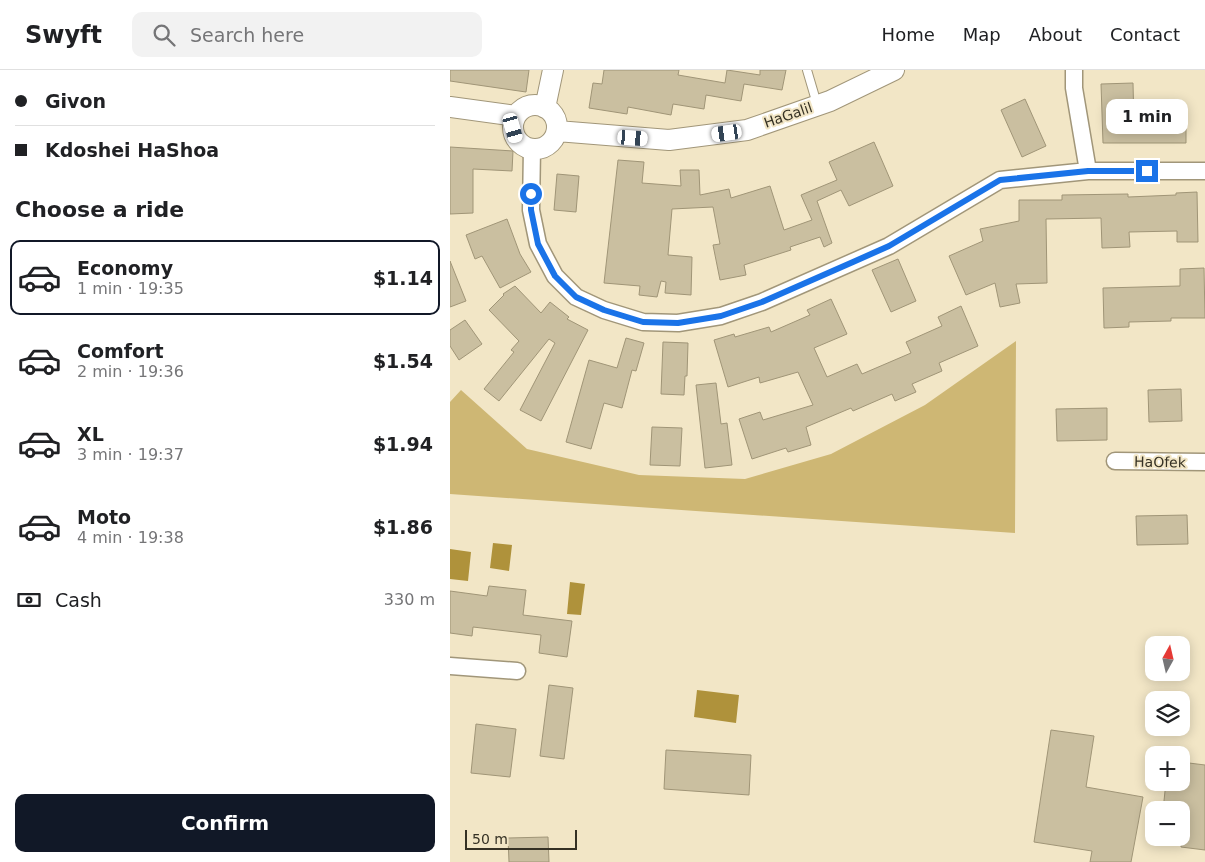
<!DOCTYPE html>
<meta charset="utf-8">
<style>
:root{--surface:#fff;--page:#f2f2f2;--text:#202124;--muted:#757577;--line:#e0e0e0;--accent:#111827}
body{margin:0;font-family:"DejaVu Sans",sans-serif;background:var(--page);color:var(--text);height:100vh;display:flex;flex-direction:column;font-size:19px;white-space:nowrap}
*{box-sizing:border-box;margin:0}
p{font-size:16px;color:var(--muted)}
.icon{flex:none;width:28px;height:28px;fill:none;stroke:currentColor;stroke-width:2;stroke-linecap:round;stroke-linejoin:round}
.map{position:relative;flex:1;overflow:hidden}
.panel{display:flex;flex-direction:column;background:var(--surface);width:450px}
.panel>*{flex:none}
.hud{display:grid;align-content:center;height:110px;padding:0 15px;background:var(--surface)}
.needle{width:32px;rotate:8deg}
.fabs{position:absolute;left:695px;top:566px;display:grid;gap:10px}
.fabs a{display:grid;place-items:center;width:45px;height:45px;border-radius:10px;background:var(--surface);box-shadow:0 2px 12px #0003;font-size:25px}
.scale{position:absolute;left:15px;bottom:12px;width:112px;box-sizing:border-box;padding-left:5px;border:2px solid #353124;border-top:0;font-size:14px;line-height:18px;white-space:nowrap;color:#353124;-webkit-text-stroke:4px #f2e6c6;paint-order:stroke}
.end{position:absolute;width:22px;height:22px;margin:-11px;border:6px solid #1a73e8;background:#fff;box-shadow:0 0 0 2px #fff}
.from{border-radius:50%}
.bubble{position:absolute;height:35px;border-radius:10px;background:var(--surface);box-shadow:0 2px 12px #0003;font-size:16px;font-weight:800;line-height:35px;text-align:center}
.car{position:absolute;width:15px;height:30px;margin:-15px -8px;border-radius:6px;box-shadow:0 0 4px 1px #0007;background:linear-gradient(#fff 24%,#345 0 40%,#fff 0 76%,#345 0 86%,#fff 0)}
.hud b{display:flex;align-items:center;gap:18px;height:48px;font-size:19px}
.hud b+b{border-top:1px solid var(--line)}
.hud i{width:12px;height:12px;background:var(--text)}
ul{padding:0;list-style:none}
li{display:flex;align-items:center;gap:15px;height:75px;margin:0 10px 8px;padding:0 5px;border:2px solid transparent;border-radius:10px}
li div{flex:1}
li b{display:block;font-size:19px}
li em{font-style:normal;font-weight:800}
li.on{border-color:var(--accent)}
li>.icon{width:45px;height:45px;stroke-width:1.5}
h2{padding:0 15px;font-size:22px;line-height:60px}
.pay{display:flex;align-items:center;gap:12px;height:55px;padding:0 15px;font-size:19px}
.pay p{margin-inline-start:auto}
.primary-button{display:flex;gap:10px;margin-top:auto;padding:10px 15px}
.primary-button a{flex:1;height:58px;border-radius:10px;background:var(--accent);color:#fff;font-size:20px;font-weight:800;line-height:58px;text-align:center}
header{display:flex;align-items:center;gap:30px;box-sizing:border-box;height:70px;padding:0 25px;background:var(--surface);border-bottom:1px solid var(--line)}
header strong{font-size:24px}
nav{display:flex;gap:28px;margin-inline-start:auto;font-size:18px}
.search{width:350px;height:45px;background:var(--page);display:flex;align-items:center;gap:12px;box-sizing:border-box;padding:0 18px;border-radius:10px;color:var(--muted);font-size:19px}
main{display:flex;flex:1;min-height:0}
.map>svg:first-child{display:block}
</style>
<header>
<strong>Swyft</strong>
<div class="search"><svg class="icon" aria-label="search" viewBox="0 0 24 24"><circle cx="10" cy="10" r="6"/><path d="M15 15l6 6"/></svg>Search here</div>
<nav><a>Home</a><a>Map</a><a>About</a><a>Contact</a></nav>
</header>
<main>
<section class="panel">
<div class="hud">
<b><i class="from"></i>Givon</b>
<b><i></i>Kdoshei HaShoa</b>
</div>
<h2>Choose a ride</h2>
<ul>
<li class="on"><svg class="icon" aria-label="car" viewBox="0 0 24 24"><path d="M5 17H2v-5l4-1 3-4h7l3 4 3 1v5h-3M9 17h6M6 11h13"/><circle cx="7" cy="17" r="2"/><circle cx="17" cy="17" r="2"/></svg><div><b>Economy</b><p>1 min · 19:35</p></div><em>$1.14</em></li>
<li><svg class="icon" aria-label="car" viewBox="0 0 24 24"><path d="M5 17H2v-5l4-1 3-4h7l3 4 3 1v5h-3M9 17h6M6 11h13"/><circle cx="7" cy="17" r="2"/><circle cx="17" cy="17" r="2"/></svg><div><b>Comfort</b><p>2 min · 19:36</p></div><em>$1.54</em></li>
<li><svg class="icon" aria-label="car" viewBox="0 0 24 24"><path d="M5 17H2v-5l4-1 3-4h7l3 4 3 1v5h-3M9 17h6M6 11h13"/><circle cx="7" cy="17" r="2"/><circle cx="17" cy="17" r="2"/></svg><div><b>XL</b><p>3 min · 19:37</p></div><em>$1.94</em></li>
<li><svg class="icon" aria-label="car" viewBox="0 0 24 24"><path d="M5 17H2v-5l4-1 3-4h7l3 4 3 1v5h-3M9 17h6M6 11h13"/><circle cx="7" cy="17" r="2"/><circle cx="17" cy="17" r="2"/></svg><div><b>Moto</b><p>4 min · 19:38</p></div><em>$1.86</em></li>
</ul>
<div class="pay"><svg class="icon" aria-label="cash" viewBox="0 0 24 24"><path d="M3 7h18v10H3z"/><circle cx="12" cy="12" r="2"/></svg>Cash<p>330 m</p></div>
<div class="primary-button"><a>Confirm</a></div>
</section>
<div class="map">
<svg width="755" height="792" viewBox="0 0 755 792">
<rect width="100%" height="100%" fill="#f2e6c6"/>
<path fill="#ceb774" d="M566,271L565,463L0,424V332L11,320L77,379L189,405L295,409L381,384L475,335Z"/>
<path fill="#af923b" d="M43,473L62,475L59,501L40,498Z
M0,479L21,482L18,511L0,509Z
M120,512L135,514L131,545L117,544Z
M247,620L289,625L286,653L244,647Z"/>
<path fill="#cabfa0" stroke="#a09577" d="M0,0H79L76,22L0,11Z
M154,0H229L228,5L275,13L277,0L310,5V0H336L332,20L294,14L291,31L256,25L254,39L223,34L221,45L178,37L177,44L139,38L143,13L152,14Z
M683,13L684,54L736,53V73H653L651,14Z
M575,29L596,76L572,87L551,40Z
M424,72L443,116L399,136L391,120L367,131L382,173L374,177L370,167L340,177L341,180L294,195L296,205L270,210L263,175L270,174L263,137L222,139L218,185L242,187L241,225L215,223L216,212L211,211L207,227L189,225L190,216L154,213L168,90L194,92L192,113L231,116L230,100H249L250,125L279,119L281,128L320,116L334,160L362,150L351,125L387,110L379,92Z
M0,77L63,81L62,101L23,99V143L0,144Z
M107,104L129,106L126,142L104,140Z
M747,122L748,172H727V161L679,162L680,177L652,178L651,148L596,149L597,213L566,214L570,233L550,237L545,213L516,225L499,186L533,171L530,159L569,151V130H612V125L678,124V127L726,125V123Z
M57,149L70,184L81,202L50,218L32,186L25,189L16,165Z
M448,189L466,231L441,242L422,200Z
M0,191L16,231L0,237Z
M754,198L755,248H721V251L679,252V257L654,258L653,218L730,216V199Z
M65,216L91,243L100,232L119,247L117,249L138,260L91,351L70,340L105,273L99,269L49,331L34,319L64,282L61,280L69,271L39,240L54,225L53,224Z
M381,229L397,264L364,278L377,307L407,294L412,304L461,283L456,272L492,256L488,247L511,236L528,276L489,293L492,301L462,314L466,322L445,331L442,324L403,341L401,338L356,357L361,375L338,382L336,378L302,389L289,349L310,342L313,350L363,335L348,302L310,313L309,307L278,317L264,270L284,264L285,267L319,257L321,262L360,245L357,240Z
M15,250L32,274L9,290L0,276V260Z
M176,268L194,273L186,301L182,300L172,338L154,333L141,379L116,372L139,290L167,298Z
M213,272L238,273L237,306H235L234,325L211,324Z
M266,313L271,354L277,353L282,395L255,398L246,315Z
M731,319L732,351L699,352L698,320Z
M657,338V370L607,371L606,339Z
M202,357L232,358L230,396L200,395Z
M737,445L738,474L687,475L686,446Z
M39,516L76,520L73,545L122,551L117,587L89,583L91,565L23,557L22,566L0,563V521L37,526Z
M99,615L123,618L114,689L90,686Z
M26,654L66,659L60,707L21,703Z
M601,660L644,666L636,717L693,727L681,792H640L642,781L584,772Z
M216,680L301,685L299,725L214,719Z
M731,692L755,695V780L731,777V740H713L716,712H731Z
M98,767L99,792H59L58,768Z"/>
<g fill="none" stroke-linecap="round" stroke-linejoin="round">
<g stroke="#a19679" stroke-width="10">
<path id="service" d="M357,0L367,34"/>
</g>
<g stroke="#a19679" stroke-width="19">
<path id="minor" d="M624,0V18L638,101H755
M82,78L81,140L88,174L105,206L126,227L154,240L193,252L228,253L271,246L312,232L439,176L550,110L638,101
M665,391L755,392
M0,596L67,601"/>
</g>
<g stroke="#a19679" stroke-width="22">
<path id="tertiary" d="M63 57a22 22 0 1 1 44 0a22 22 0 1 1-44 0Z
M0,37L66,46
M95,38L103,0
M107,61L219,70L297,60L380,31L444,0"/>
</g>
<use href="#service" stroke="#fff" stroke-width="8"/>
<use href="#minor" stroke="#fff" stroke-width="16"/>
<use href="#tertiary" stroke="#fff" stroke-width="20"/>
</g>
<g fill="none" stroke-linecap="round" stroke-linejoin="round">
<path stroke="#1a73e8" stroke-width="6" d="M81,124V140L88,174L105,206L126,227L154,240L193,252L228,253L271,246L312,232L403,192L439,176L550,110L638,101H697"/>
</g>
<g text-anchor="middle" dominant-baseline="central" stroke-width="4" stroke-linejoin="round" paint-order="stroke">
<g font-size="14" fill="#353124" stroke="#f2e6c6">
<text transform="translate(338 45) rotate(-19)">HaGalil</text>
<text transform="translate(710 392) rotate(1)">HaOfek</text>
</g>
</g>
</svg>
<div class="fabs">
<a><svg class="needle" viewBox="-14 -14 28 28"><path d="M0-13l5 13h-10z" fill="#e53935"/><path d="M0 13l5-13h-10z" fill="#757577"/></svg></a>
<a><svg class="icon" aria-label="layers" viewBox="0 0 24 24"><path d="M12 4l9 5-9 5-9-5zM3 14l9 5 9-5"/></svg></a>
<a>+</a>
<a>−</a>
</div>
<div class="scale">50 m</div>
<i class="end from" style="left:81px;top:124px"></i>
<i class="end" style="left:697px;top:101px"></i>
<div class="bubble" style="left:656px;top:29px;width:82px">1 min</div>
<i class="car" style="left:63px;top:58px;rotate:164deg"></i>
<i class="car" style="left:277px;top:63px;rotate:262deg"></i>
<i class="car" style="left:183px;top:68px;rotate:94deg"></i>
</div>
</main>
